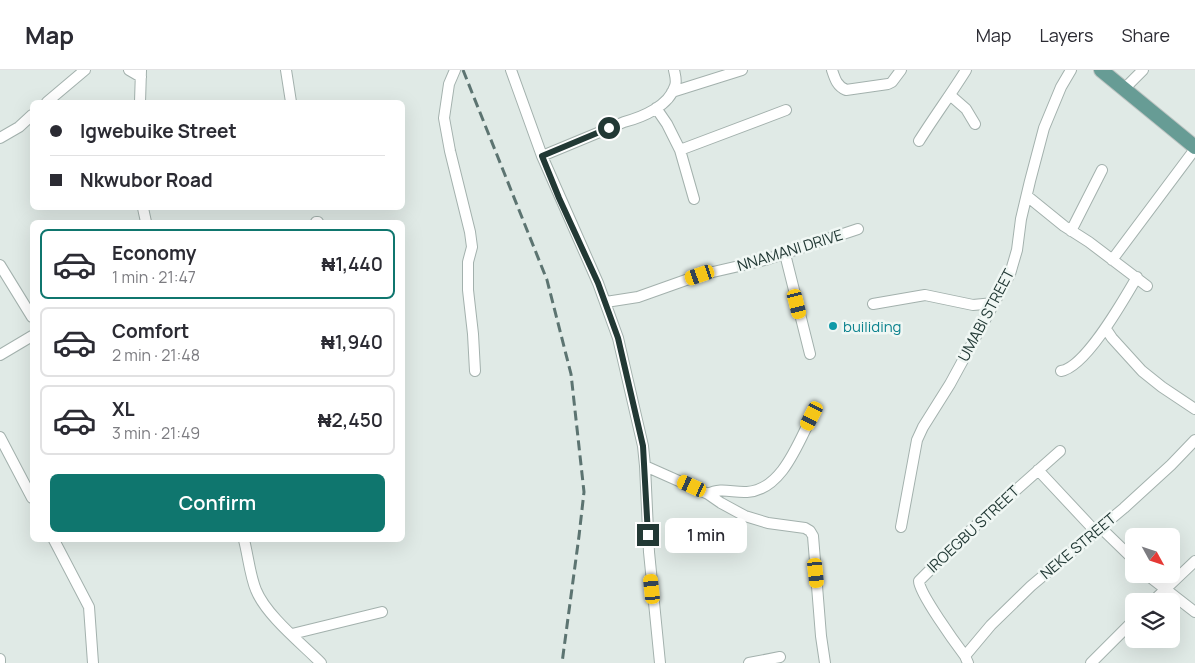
<!DOCTYPE html>
<meta charset="utf-8">
<style>
:root{--surface:#fff;--page:#f2f2f3;--text:#2b2b33;--muted:#7c7c81;--line:#e1e1e2;--accent:#0f766e}
body{margin:0;font-family:Manrope,sans-serif;background:var(--page);color:var(--text);height:100vh;display:flex;flex-direction:column;font-size:19px;white-space:nowrap}
*{box-sizing:border-box;margin:0}
p{font-size:16px;color:var(--muted)}
.icon{flex:none;width:28px;height:28px;fill:none;stroke:currentColor;stroke-width:2;stroke-linecap:round;stroke-linejoin:round}
.map{position:relative;flex:1;overflow:hidden}
.panel{position:absolute;left:30px;top:150px;width:375px;height:322px;display:flex;flex-direction:column;background:var(--surface);border-radius:8px;box-shadow:0 5px 20px #0002}
.panel>*{flex:none}
.guide{position:absolute;left:30px;top:30px;width:375px;height:110px;border-radius:8px;box-shadow:0 5px 20px #0002;display:grid;align-content:center;height:110px;padding:0 20px;background:var(--surface)}
.needle{width:32px;rotate:130deg}
.controls{position:absolute;left:1125px;top:458px;display:grid;gap:10px}
.controls a{display:grid;place-items:center;width:55px;height:55px;border-radius:8px;background:var(--surface);box-shadow:0 5px 20px #0002;font-size:25px}
.end{position:absolute;width:22px;height:22px;margin:-11px;border:6px solid #223935;background:#fff;box-shadow:0 0 0 2px #fff}
.from{border-radius:50%}
.bubble{position:absolute;height:35px;border-radius:8px;background:var(--surface);box-shadow:0 5px 20px #0002;font-size:16px;font-weight:600;line-height:35px;text-align:center}
.car{position:absolute;width:15px;height:30px;margin:-15px -8px;border-radius:6px;box-shadow:0 0 4px 1px #0007;background:linear-gradient(#f5c518 24%,#345 0 40%,#f5c518 0 76%,#345 0 86%,#f5c518 0)}
.guide b{display:flex;align-items:center;gap:18px;height:48px;font-size:19px}
.guide b+b{border-top:1px solid var(--line)}
.guide i{width:12px;height:12px;background:var(--text)}
ul{padding:9px 0 0;list-style:none}
li{display:flex;align-items:center;gap:15px;height:70px;margin:0 10px 8px;padding:0 10px;border:2px solid var(--line);border-radius:8px}
li div{flex:1}
li b{display:block;font-size:19px}
li em{font-style:normal;font-weight:600}
li.active{border-color:var(--accent)}
li>.icon{width:45px;height:45px;stroke-width:1.5}
.primary-button{display:flex;gap:10px;margin-top:auto;padding:10px 20px}
.primary-button a{flex:1;height:58px;border-radius:8px;background:var(--accent);color:#fff;font-size:20px;font-weight:600;line-height:58px;text-align:center}
header{display:flex;align-items:center;gap:30px;box-sizing:border-box;height:70px;padding:0 25px;background:var(--surface);border-bottom:1px solid var(--line)}
header strong{font-size:24px}
nav{display:flex;gap:28px;margin-inline-start:auto;font-size:18px}
.map>svg:first-child{display:block}
</style>
<header>
<strong>Map</strong>
<nav><a>Map</a><a>Layers</a><a>Share</a></nav>
</header>
<div class="map">
<svg width="1195" height="593" viewBox="0 0 1195 593">
<rect width="100%" height="100%" fill="#e0eae6"/>
<g fill="none" stroke-linecap="round" stroke-linejoin="round">
<g stroke="#a3b1ad" stroke-width="12">
<path id="minor" d="M129,0L141,7
M286,0L291,32
M455,0L449,14L444,48L450,81L470,162L472,177L468,192V220L473,264L475,301
M511,0L542,86L598,213L618,268L643,376L645,396L649,482L660,593
M832,0C835,9 837,16 846,20L888,14L892,12L901,0
M1124,19L1143,0
M672,22L742,0
M950,25L966,39L975,54
M47,32L85,0
M140,32L141,0
M656,38L667,54L680,80L694,129
M0,68L19,57L32,45
M919,71C934,47 951,24 966,0
M680,80L786,40
M542,86L624,52C643,47 669,36 675,16C677,11 675,5 674,0
M1027,126L1064,156L1089,172L1147,216
M143,138L146,152
M316,152H318
M1071,161L1102,100
M785,184L810,284
M1112,190L1195,79
M0,195L32,247
M606,232L638,227L700,205L765,190L858,159
M873,234L925,225L973,235L994,233
M1106,259L1112,268L1142,301L1162,317L1195,339
M0,285L32,266
M1061,301C1086,297 1124,229 1137,207
M0,367L32,428
M645,396L708,424L721,433L745,446L768,453L805,458L810,461L813,466L821,566L825,593
M1038,400L1096,462
M708,424C721,417 733,423 747,422C782,420 798,373 812,346
M901,457L917,370L923,357L950,314L1010,204L1017,180L1021,149L1030,111L1044,58L1061,17L1071,0
M1101,458L1134,490
M54,470L89,537L93,593
M244,470C248,485 250,506 256,520C266,545 301,573 321,593
M1146,504L1195,542
M1153,531L1195,491
M292,564L382,542
M965,586L991,555L1031,516L1124,438L1171,395L1195,370
M0,589V592
M749,593L780,587
M968,593L965,586C956,574 919,523 919,511L963,467L1060,381
M1091,593L1134,550"/>
</g>
<g stroke="#bdc4c2" stroke-width="16">
<path id="major" d="M1101,0L1195,77"/>
</g>
<use href="#minor" stroke="#fff" stroke-width="10"/>
<use href="#major" stroke="#679c95" stroke-width="14"/>
<path stroke="#5c7471" stroke-width="3" stroke-dasharray="10 5" stroke-linecap="butt" d="M463,0L547,210L571,304L584,422L579,466L562,593"/>
</g>
<g fill="none" stroke-linecap="round" stroke-linejoin="round">
<path stroke="#223935" stroke-width="6" d="M609,58L542,86L559,128L598,213L618,268L643,376L648,465"/>
</g>
<circle fill="#0f9aa8" stroke="#f0f7f4" stroke-width="2" cx="833" cy="256" r="5"/>
<g text-anchor="middle" dominant-baseline="central" stroke-width="5" stroke-linejoin="round" paint-order="stroke">
<g font-size="15" fill="#223935" stroke="#f0f7f4">
<text transform="translate(790 180) rotate(-17)">NNAMANI DRIVE</text>
<text transform="translate(986 245) rotate(-62)">UMABI STREET</text>
<text transform="translate(973 459) rotate(-43)">IROEGBU STREET</text>
<text transform="translate(1078 476) rotate(-40)">NEKE STREET</text>
</g>
<g font-size="15" fill="#0d838f" stroke="#f0f7f4" text-anchor="start">
<text x="843" y="256">builiding</text>
</g>
</g>
</svg>
<div class="controls">
<a><svg class="needle" viewBox="-14 -14 28 28"><path d="M0-13l5 13h-10z" fill="#e53935"/><path d="M0 13l5-13h-10z" fill="#7c7c81"/></svg></a>
<a><svg class="icon" aria-label="layers" viewBox="0 0 24 24"><path d="M12 4l9 5-9 5-9-5zM3 14l9 5 9-5"/></svg></a>
</div>
<i class="end from" style="left:609px;top:58px"></i>
<i class="end" style="left:648px;top:465px"></i>
<div class="bubble" style="left:665px;top:448px;width:82px">1 min</div>
<i class="car" style="left:700px;top:205px;rotate:251deg"></i>
<i class="car" style="left:797px;top:234px;rotate:166deg"></i>
<i class="car" style="left:812px;top:346px;rotate:207deg"></i>
<i class="car" style="left:692px;top:416px;rotate:295deg"></i>
<i class="car" style="left:816px;top:503px;rotate:174deg"></i>
<i class="car" style="left:652px;top:519px;rotate:354deg"></i>
<div class="guide">
<b><i class="from"></i>Igwebuike Street</b>
<b><i></i>Nkwubor Road</b>
</div>
<section class="panel">
<ul>
<li class="active"><svg class="icon" aria-label="car" viewBox="0 0 24 24"><path d="M5 17H2v-5l4-1 3-4h7l3 4 3 1v5h-3M9 17h6M6 11h13"/><circle cx="7" cy="17" r="2"/><circle cx="17" cy="17" r="2"/></svg><div><b>Economy</b><p>1 min · 21:47</p></div><em>₦1,440</em></li>
<li><svg class="icon" aria-label="car" viewBox="0 0 24 24"><path d="M5 17H2v-5l4-1 3-4h7l3 4 3 1v5h-3M9 17h6M6 11h13"/><circle cx="7" cy="17" r="2"/><circle cx="17" cy="17" r="2"/></svg><div><b>Comfort</b><p>2 min · 21:48</p></div><em>₦1,940</em></li>
<li><svg class="icon" aria-label="car" viewBox="0 0 24 24"><path d="M5 17H2v-5l4-1 3-4h7l3 4 3 1v5h-3M9 17h6M6 11h13"/><circle cx="7" cy="17" r="2"/><circle cx="17" cy="17" r="2"/></svg><div><b>XL</b><p>3 min · 21:49</p></div><em>₦2,450</em></li>
</ul>
<div class="primary-button"><a>Confirm</a></div>
</section>
</div>
